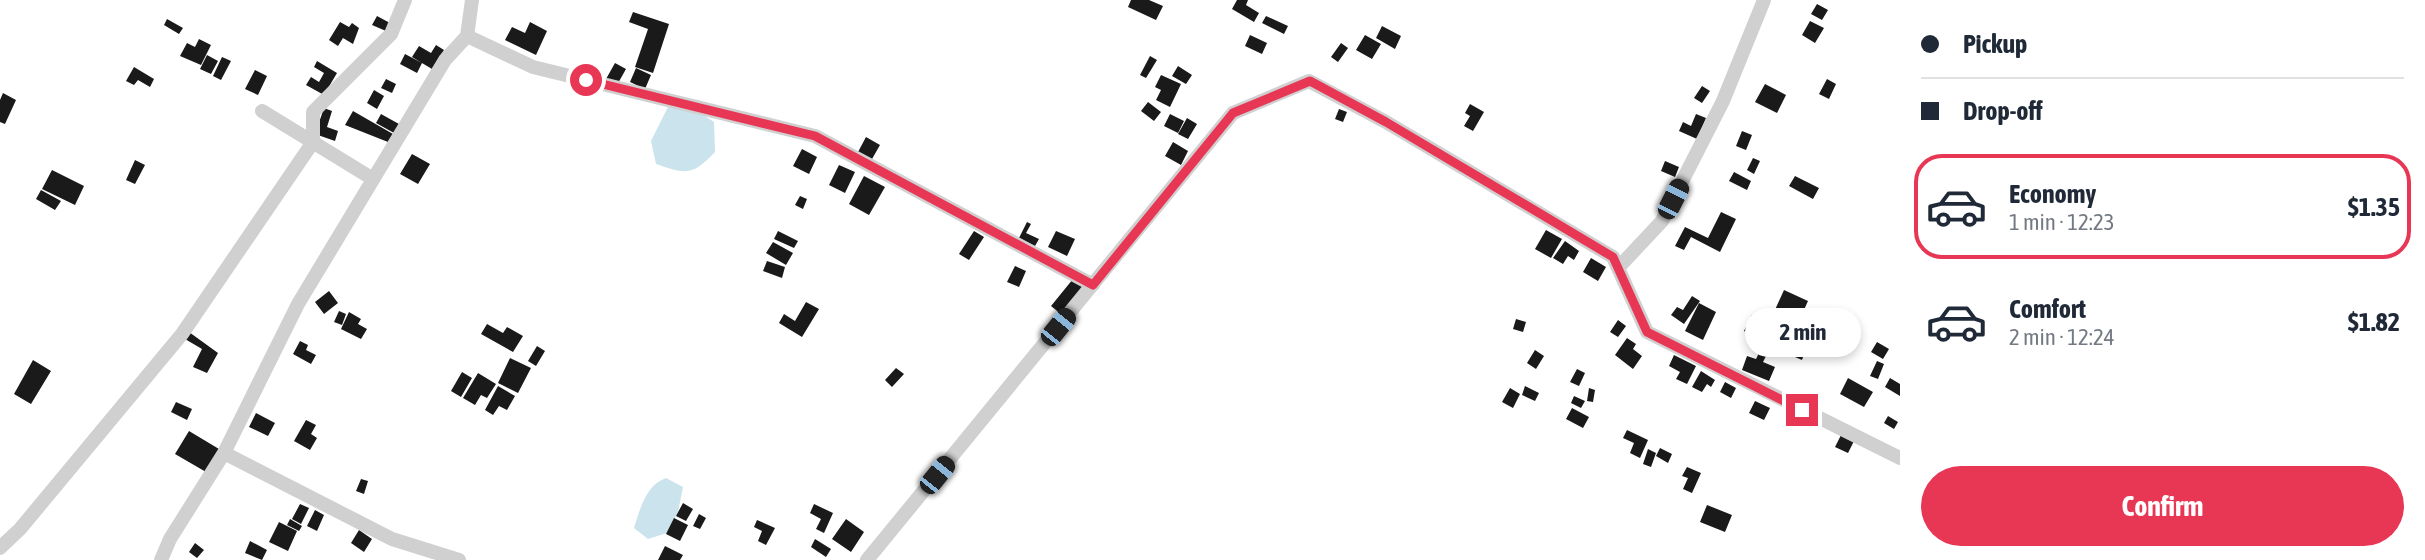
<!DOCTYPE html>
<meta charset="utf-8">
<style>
:root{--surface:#fff;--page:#f2f2f3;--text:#1f2937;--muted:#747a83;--line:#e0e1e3;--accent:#e83655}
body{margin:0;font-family:"Asap Condensed",sans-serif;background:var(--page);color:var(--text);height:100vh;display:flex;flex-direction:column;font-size:26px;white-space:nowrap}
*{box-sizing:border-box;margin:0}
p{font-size:23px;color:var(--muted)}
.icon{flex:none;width:38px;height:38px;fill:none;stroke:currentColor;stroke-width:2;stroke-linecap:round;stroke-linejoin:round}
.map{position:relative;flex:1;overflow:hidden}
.side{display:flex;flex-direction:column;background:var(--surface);width:525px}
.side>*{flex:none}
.banner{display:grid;align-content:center;height:154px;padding:0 21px;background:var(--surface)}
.end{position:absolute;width:32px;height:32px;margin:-16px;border:9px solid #e83655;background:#fff;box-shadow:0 0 0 4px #fff}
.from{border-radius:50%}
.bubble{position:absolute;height:49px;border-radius:24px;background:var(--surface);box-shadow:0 4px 10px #0003;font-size:23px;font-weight:700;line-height:49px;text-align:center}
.car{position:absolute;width:21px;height:42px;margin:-21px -10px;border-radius:9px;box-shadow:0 0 5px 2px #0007;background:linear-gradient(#222 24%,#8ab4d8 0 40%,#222 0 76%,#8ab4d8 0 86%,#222 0)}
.banner b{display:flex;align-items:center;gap:24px;height:66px;font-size:26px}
.banner b+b{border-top:2px solid var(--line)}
.banner i{width:18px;height:18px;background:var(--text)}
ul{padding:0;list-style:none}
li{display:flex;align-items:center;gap:21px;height:105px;margin:0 14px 10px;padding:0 7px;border:4px solid transparent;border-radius:28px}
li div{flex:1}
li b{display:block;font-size:26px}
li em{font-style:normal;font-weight:700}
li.on{border-color:var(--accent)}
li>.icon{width:63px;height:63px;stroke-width:1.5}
.button{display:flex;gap:14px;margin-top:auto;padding:14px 21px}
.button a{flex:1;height:80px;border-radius:42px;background:var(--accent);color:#fff;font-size:28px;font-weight:700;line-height:80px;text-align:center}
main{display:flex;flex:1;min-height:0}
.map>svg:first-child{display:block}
</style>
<main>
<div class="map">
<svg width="1900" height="560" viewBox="0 0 1900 560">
<rect width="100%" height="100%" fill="#fff"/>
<path fill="#cbe3ec" d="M668,107L693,108L714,122L715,152C693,175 687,175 656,164L651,141Z
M666,478L683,487L678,512L667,533L648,539L634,528C640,509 646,485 666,478Z"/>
<path fill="#1a1a1a" d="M1131,0H1149L1163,6L1156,20L1128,7Z
M1237,0H1248L1246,5L1259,13L1254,22L1232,9Z
M1817,4L1828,10L1822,20L1811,14Z
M633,12L669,24L653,73L635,67L648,29L629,22Z
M377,16L390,23L386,31L372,25Z
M1266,16L1288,26L1284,34L1262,23Z
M167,19L183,28L179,34L164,25Z
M1810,21L1824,28L1815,43L1802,35Z
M340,22L349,27L352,23L359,28L353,44L343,38L338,46L329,40Z
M530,22L547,31L536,55L505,40L512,27L525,33Z
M1382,26L1401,36L1395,49L1376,38Z
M1250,35L1267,43L1262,54L1245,46Z
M1365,35L1381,44L1372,59L1356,50Z
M199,39L211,45L201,65L180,56L187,43L195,47Z
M1341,43L1348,48L1338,62L1331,57Z
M436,45L444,50L432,69L412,57L419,46L431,53Z
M405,54L422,63L417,73L400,64Z
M207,55L218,61L211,74L200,69Z
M1150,56L1157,60L1146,78L1140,75Z
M222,57L231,61L221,80L213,76Z
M317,61L337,73L324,95L306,85L311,77L319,82L324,73L314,67Z
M615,63L626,69L617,85L606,79Z
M1178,66L1192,75L1186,84L1172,76Z
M134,67L154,79L150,87L138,80L134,85L126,81Z
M636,68L651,75L645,89L630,82Z
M255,70L267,76L258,95L245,89Z
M1161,75L1181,84L1170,107L1156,100L1161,90L1155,87Z
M386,79L396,84L392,93L381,88Z
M1827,79L1836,84L1829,99L1819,94Z
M1765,84L1786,95L1777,113L1755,102Z
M1702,86L1710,91L1702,103L1694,98Z
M374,90L384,96L377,109L367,103Z
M3,93L16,100L5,124L0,122V100Z
M1148,102L1161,112L1154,121L1141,111Z
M1470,104L1484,112L1473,131L1464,126L1470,116L1465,113Z
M324,108L332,111L327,127L338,131L335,141L315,134Z
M1339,109L1347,112L1343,122L1335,119Z
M353,111L393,134L388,142L345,125Z
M381,114L399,124L394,133L376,123Z
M1170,114L1184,121L1178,133L1164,126Z
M1696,114L1706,118L1697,139L1679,131L1683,122L1691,126Z
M1187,118L1197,124L1188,139L1178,134Z
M1742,131L1752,135L1746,150L1736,146Z
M866,137L880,145L872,159L858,152Z
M1173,142L1188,151L1181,165L1165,156Z
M802,149L817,157L809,174L793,166Z
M412,154L430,164L418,184L400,174Z
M1753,158L1760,161L1754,174L1747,170Z
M135,160L145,165L135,184L126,180Z
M1665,161L1679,167L1675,177L1661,171Z
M839,165L855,172L845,193L829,185Z
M52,170L84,186L75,205L42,189Z
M1734,172L1751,181L1747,190L1729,181Z
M864,176L885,187L869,215L849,204Z
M1795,176L1819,188L1813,199L1789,186Z
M41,190L61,201L55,210L36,199Z
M800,196L807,199L803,209L795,205Z
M1721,212L1736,219L1720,252L1691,237L1684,250L1675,246L1685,227L1708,238Z
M1027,222L1031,224L1026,233L1039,239L1035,246L1019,238Z
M1546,230L1562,239L1551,258L1535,249Z
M778,231L798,241L794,248L774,239Z
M974,231L984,237L969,260L959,254Z
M1056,231L1075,239L1067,256L1048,247Z
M1565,241L1579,251L1574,260L1568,256L1563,264L1553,258Z
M773,242L793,253L786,265L766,253Z
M1591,258L1606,267L1598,281L1583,272Z
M767,261L785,267L782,278L763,271Z
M1015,266L1026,271L1019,287L1007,282Z
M1073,279L1083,287L1061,314L1051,306Z
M1784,290L1808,301L1798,323L1774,312Z
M329,291L338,303L324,314L315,302Z
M1692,296L1700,301L1684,324L1671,315L1677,307L1683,310Z
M806,302L819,309L802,337L779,323L784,314L795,321Z
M1699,303L1716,312L1703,340L1685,331Z
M339,311L346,314L342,325L334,322Z
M349,312L361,319L358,324L367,329L361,339L341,329Z
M1752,315L1759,319L1751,335L1744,331Z
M1516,319L1526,322L1523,332L1513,329Z
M1618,320L1626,326L1618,337L1610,332Z
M487,324L503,333L507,327L523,336L513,352L481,334Z
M189,332L218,353L207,373L193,367L202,349L185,339Z
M1627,338L1636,344L1633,349L1642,356L1633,369L1615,355Z
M300,341L308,345L306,350L316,355L311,364L293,354Z
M1877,342L1889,349L1883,359L1871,352Z
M1792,345L1805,351L1802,360L1788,354Z
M537,346L545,351L536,366L528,361Z
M1535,350L1544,356L1536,369L1527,363Z
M1759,353L1766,356L1763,362L1775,367L1769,381L1742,370L1747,356L1756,359Z
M1674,355L1696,366L1687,384L1676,379L1680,372L1669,366Z
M510,358L531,368L518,393L498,383Z
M33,360L51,371L31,404L14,394Z
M1877,361L1884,364L1878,379L1870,376Z
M896,368L904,374L892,387L885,380Z
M1577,369L1585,373L1579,386L1570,382Z
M1701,371L1715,380L1711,387L1707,384L1702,392L1692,387Z
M462,372L472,378L461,397L451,391Z
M478,373L496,384L487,398L481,395L475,405L463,398Z
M1848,378L1873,392L1864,407L1840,394Z
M1890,378L1900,384V396L1885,387Z
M1725,382L1736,388L1731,398L1720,392Z
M498,386L515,396L507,410L499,406L493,415L485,410Z
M1525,386L1539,393L1535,401L1522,395Z
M1510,388L1520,394L1513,408L1502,402Z
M1589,388L1595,390L1593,402L1587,401Z
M1574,396L1585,401L1581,408L1571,403Z
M1755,401L1770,408L1764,420L1749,413Z
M176,402L192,409L187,420L171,412Z
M1572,408L1589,417L1583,428L1566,419Z
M256,413L275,423L268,436L249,427Z
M1888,416L1898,422L1894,429L1884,423Z
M306,420L316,425L311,434L317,438L310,450L294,441Z
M1627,430L1648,440L1640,458L1630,453L1634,443L1623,438Z
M189,431L219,449L206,472L175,454Z
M1841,435L1854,441L1848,453L1835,447Z
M1660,448L1672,454L1668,463L1656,456Z
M1648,449L1656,453L1651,467L1643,464Z
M1687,467L1701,473L1692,493L1683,489L1688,478L1682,476Z
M361,479L368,481L364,494L356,491Z
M683,503L693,509L686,521L676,516Z
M300,504L309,508L301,524L292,519Z
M814,504L833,513L824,533L816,529L821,519L810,513Z
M1707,505L1732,515L1725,532L1700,522Z
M315,510L324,515L317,531L307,526Z
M699,514L706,518L700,529L693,526Z
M674,518L688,525L680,541L666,534Z
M290,519L302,526L299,531L287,525Z
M846,519L864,532L851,552L832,539Z
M757,520L775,528L766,545L758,541L762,531L754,527Z
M279,522L297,531L288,551L269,542Z
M359,530L372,539L364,552L351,543Z
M815,539L831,549L826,557L811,547Z
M250,541L267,550L262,560L245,553Z
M195,543L204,550L197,558L189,552Z
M665,546L683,555L680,560H658Z"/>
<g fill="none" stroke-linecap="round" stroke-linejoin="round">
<path stroke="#d0d0d0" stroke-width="14" d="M467,36L533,67L815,136L1093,285
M262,111L373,179
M1618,268L1662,221L1723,101L1764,0
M224,453L392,539L459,560
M0,548L20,529L182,334L313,142V112L391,34L405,0
M161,560L170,539L224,453L298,304L445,60L467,36L472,0
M867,560L1233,113L1309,81L1386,122L1613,257L1647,332L1900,458"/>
</g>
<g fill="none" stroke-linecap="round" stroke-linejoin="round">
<path stroke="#e83655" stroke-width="9" d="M586,80L815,136L1093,285L1233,113L1310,81L1386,122L1613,257L1647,332L1802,410"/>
</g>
</svg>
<i class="end from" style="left:586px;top:80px"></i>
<i class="end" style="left:1802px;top:410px"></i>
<div class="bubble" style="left:1745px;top:308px;width:116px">2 min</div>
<i class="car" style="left:1673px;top:199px;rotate:27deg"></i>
<i class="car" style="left:1058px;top:327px;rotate:39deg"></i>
<i class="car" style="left:937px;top:475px;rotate:39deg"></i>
</div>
<section class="side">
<div class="banner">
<b><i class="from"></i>Pickup</b>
<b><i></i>Drop-off</b>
</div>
<ul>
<li class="on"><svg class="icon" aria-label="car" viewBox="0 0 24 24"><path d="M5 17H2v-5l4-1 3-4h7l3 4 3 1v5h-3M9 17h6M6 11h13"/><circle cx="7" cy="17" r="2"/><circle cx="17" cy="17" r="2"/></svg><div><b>Economy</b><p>1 min · 12:23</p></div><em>$1.35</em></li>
<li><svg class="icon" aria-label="car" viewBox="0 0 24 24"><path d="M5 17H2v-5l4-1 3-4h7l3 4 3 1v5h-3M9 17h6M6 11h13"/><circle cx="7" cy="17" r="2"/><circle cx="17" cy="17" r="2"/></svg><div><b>Comfort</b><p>2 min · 12:24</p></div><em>$1.82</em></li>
</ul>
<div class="button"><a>Confirm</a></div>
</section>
</main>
